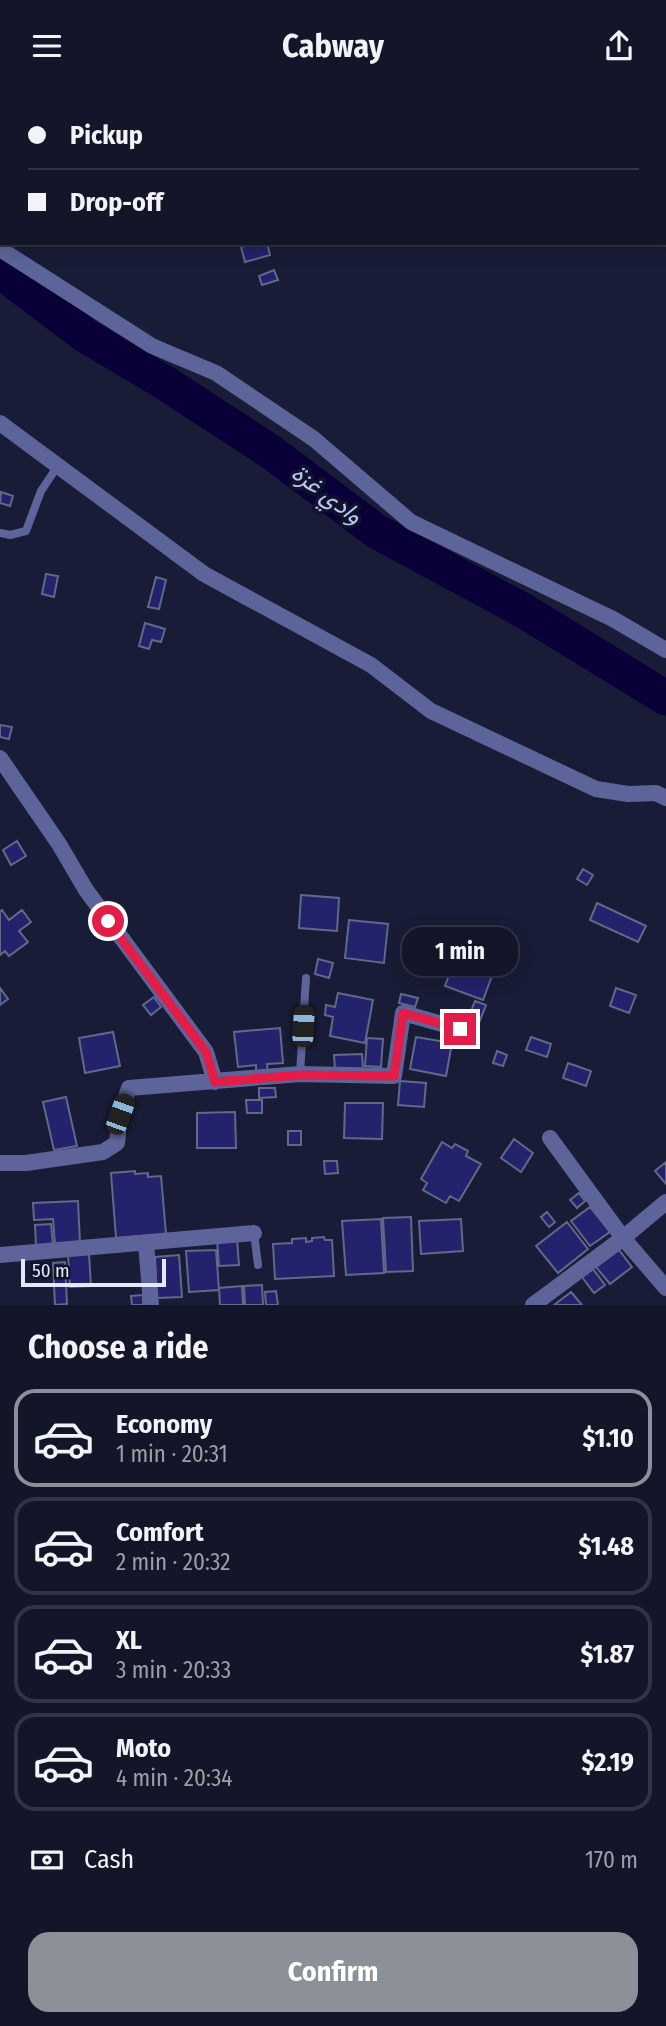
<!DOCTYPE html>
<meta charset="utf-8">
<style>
:root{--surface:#131528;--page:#202234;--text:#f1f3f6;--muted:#9d9fa8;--line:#323445;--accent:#8c9099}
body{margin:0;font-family:"Fira Sans Condensed",Vazirmatn,sans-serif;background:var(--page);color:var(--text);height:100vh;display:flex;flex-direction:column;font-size:26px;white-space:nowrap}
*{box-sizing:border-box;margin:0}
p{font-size:23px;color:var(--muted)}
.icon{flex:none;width:38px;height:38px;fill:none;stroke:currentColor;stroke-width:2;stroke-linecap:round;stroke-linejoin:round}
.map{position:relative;height:1214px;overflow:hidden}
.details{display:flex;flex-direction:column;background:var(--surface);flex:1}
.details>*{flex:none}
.top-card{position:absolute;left:0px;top:0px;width:667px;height:154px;box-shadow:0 4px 18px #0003,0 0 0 2px var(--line);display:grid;align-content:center;height:154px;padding:0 28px;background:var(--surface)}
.scale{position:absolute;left:21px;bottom:18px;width:145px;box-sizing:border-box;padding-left:7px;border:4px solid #e4e8fa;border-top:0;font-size:19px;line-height:24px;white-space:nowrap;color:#e4e8fa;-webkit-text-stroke:5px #10132c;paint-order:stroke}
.end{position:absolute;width:32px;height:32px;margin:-16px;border:9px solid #e11d48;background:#fff;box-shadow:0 0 0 4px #fff}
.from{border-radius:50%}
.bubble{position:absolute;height:49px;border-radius:21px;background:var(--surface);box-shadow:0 4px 18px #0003,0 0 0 2px var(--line);font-size:23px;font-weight:700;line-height:49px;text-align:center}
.car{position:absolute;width:21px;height:42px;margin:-21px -10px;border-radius:9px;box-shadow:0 0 5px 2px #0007;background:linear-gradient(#222 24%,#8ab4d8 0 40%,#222 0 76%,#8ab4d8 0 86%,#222 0)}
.top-card b{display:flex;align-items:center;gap:24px;height:66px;font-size:26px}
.top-card b+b{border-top:2px solid var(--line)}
.top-card i{width:18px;height:18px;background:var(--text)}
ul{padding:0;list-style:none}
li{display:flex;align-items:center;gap:21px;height:98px;margin:0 14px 10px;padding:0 14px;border:4px solid var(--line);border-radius:21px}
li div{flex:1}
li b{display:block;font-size:26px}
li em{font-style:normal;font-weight:700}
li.on{border-color:var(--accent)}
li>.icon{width:63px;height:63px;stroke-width:1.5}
h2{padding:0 28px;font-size:32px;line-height:84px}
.pay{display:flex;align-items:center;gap:18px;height:77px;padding:0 28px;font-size:26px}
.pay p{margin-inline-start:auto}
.action{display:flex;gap:14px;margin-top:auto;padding:14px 28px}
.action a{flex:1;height:80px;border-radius:21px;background:var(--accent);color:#fff;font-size:28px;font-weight:700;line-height:80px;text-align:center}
header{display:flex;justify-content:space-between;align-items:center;height:91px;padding:0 28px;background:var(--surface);font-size:32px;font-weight:700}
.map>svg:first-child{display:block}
</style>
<header><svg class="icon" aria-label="menu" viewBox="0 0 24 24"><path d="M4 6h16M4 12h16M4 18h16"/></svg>Cabway<svg class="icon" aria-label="share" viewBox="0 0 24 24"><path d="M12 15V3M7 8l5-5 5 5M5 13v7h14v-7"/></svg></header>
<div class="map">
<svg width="666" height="1214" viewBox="0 0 666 1214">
<rect width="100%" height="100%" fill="#191c36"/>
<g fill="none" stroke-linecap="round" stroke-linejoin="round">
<path stroke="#090037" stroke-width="35" d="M0,180L86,245L162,290L271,361L376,440L524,520L666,607"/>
</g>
<path fill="#23226d" stroke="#626887" stroke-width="2" d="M255,152H267L270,164L245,171L241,156Z
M274,179L278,189L262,194L259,185Z
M1,401L13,405L10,415L0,412Z
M46,483L58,485L54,506L42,503Z
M156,486L166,489L159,518L148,516Z
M145,532L165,538L161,551L152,549L149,558L139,555Z
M0,634L12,636L9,648L0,646Z
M17,750L26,765L11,774L3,759Z
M583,778L593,784L587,794L577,788Z
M301,804L339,807L337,840L299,837Z
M597,812L646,835L638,851L590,829Z
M2,819L9,829L22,819L31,831L19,840L28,851L9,865L5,860L0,864V821Z
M349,829L388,833L384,872L345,867Z
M461,852L499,866L483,909L445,895Z
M318,868L333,872L329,887L315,883Z
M0,897L8,908L0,914Z
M616,897L636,904L629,922L610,915Z
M338,902L373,909L365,952L330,945L333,926L325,924L326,914L335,916Z
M401,903L418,907L415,916L399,912Z
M154,906L161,916L151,924L143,914Z
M475,910L486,914L479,932L468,928Z
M280,937L283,972L267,973L268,981L256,982V974L238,976L234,941Z
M113,941L120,975L85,982L79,947Z
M416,946L452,952L446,985L410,978Z
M531,946L551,953L547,966L526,959Z
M367,947L383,948L381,976L365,975Z
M497,960L507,964L503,975L493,972Z
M362,963L363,978L335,979L334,964Z
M568,972L591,980L586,995L563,987Z
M400,990L426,992L424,1016L398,1014Z
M259,997H275L276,1006L259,1007Z
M66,1006L77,1055L54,1059L43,1011Z
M246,1009H262V1022H247Z
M345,1012H383L382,1048L344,1047Z
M235,1021L236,1057H197V1022Z
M288,1040H301V1054H288Z
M514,1048L533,1062L521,1081L501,1067Z
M442,1051L452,1057L455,1053L468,1060L466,1065L481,1073L459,1110L450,1105L446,1112L423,1099L427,1092L421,1088Z
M324,1070H337L338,1082L325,1083Z
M666,1071V1093L655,1080Z
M135,1080V1083L148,1082V1086L161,1085L166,1143L116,1147L111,1082Z
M579,1102L585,1110L577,1117L570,1109Z
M78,1110L80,1152L55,1153L53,1128L34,1129L33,1112Z
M590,1116L610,1141L590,1155L571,1130Z
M547,1121L555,1131L549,1136L541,1126Z
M411,1126L413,1180L386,1181L383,1127Z
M381,1128L384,1182L346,1184L342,1130Z
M461,1128L463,1160L421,1163L419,1130Z
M567,1131L588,1158L558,1182L536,1155Z
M51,1133L53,1154L36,1155L35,1134Z
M324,1146L325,1149H332L334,1185L275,1188L273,1153L292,1152V1148L306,1147V1151L312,1150V1147Z
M237,1148L239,1174L219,1175L217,1149Z
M216,1159L219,1199L189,1201L186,1160Z
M619,1159L632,1176L610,1193L596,1176Z
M89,1163L91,1195L70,1196L68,1164Z
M179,1164L182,1206L157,1207L155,1166Z
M65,1171L67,1213L55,1214L53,1172Z
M593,1178L605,1194L594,1202L582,1186Z
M262,1194L263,1214H245L244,1195Z
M242,1195L243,1214H220L219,1197Z
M276,1200L278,1214H266L265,1201Z
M571,1201L582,1214H554Z
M143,1204V1214H132L131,1205Z"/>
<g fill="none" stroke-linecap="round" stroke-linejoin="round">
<path stroke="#5c6499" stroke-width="8" d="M0,442L10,444L26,440L41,400L57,376
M300,983L306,887
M254,1142L258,1174"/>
<path stroke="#5c6499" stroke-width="16" d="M0,158L152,255L216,282L314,348L411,431L613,528L666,559
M0,332L204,483L371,574L431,620L596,698L628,703L656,702L666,707
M0,667L59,753L86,799L206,961L215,991
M550,1047L623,1147L666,1197
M0,1072H26L103,1061L117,1052L120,1023L129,997L300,983L394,985L403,922L460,938
M146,1152L151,1214
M0,1164L254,1142
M533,1214L623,1147L666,1111"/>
</g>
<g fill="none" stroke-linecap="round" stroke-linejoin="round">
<path stroke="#e11d48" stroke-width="9" d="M108,830L206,961L215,991L300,984L394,985L403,922L460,938"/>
</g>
<g text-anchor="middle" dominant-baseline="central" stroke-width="7" stroke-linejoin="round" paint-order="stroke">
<g font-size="24" font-style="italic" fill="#bcc4f0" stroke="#10132c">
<text transform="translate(327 403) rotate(37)">وادي غزة</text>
</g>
</g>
</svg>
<div class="scale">50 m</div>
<i class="end from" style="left:108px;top:830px"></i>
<i class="end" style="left:460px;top:938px"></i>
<div class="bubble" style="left:402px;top:836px;width:116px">1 min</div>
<i class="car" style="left:303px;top:935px;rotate:3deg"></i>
<i class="car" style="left:120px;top:1023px;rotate:20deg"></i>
<div class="top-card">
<b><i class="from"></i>Pickup</b>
<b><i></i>Drop-off</b>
</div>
</div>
<section class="details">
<h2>Choose a ride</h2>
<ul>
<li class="on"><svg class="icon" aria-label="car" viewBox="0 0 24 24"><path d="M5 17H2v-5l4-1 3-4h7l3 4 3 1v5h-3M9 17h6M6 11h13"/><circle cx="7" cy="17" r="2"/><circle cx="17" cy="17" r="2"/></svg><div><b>Economy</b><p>1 min · 20:31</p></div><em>$1.10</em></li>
<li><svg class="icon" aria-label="car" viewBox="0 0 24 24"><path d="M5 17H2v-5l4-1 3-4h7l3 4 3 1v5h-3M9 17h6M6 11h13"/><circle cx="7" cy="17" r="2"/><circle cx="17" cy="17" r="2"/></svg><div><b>Comfort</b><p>2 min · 20:32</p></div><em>$1.48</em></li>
<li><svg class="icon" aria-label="car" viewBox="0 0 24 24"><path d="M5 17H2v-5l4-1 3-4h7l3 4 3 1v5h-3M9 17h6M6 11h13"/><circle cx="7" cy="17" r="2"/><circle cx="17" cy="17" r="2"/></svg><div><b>XL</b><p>3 min · 20:33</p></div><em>$1.87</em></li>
<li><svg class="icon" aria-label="car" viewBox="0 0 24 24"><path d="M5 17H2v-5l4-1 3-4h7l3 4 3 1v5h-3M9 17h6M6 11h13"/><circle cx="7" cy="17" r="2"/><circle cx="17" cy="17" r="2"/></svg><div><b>Moto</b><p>4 min · 20:34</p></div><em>$2.19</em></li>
</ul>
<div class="pay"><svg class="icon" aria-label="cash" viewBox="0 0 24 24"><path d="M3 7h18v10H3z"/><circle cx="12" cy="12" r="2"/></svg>Cash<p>170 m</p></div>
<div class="action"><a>Confirm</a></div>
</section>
